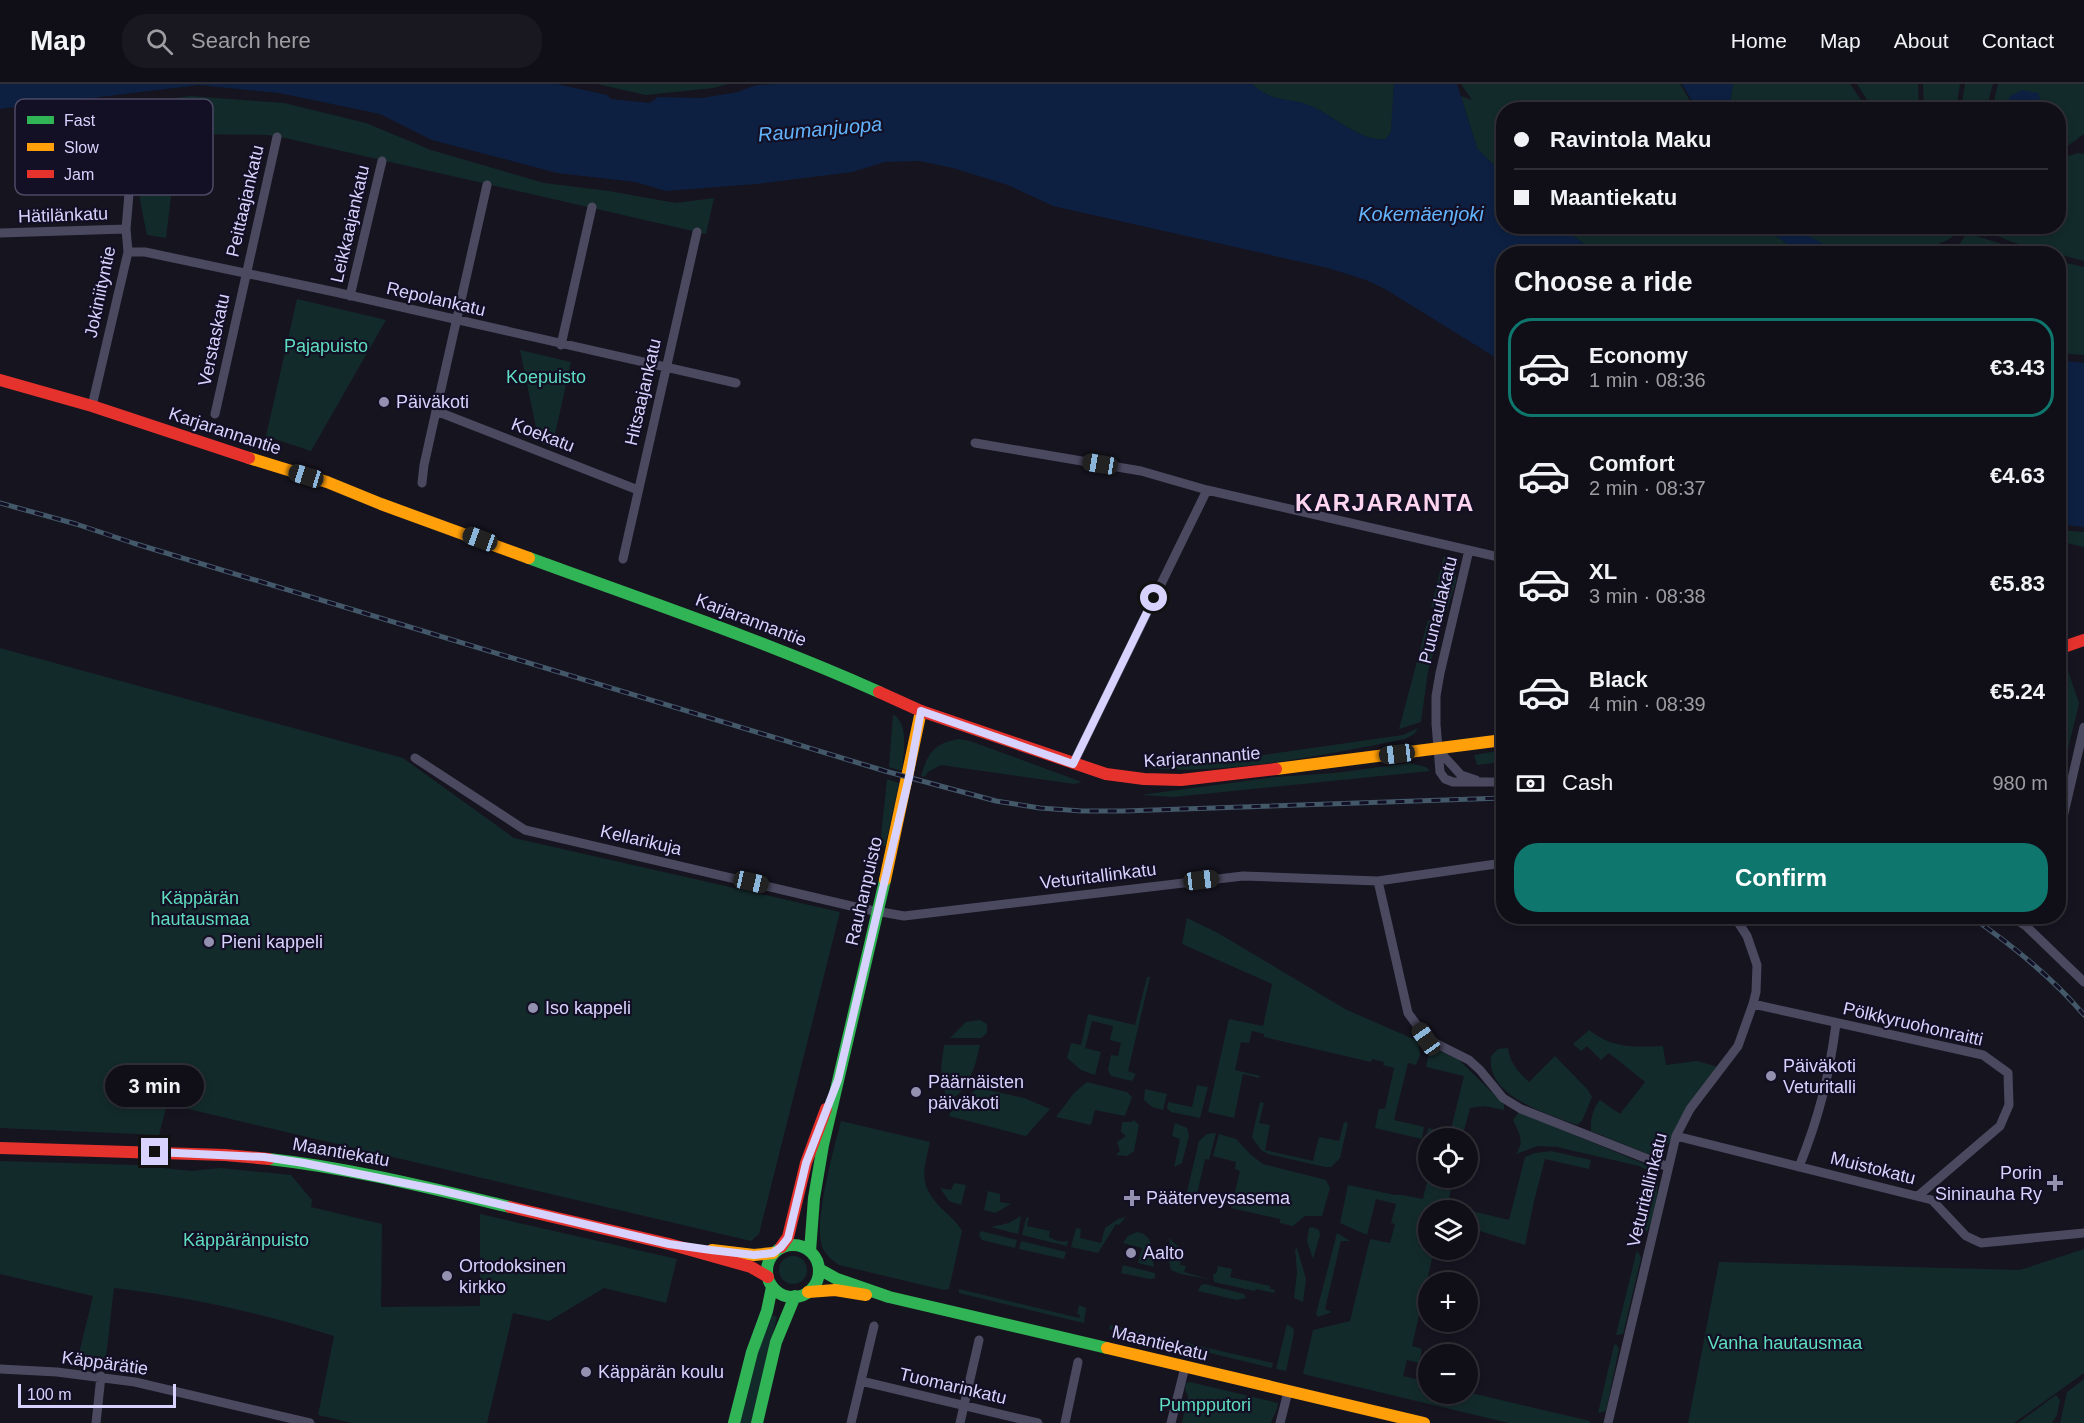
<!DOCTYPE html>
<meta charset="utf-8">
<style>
:root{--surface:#100f17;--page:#191820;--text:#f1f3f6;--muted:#9c9ca1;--line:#302f36;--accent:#0f766e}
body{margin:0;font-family:Helvetica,sans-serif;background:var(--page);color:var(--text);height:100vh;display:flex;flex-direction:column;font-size:22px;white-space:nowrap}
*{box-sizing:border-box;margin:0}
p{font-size:20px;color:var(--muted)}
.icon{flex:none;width:33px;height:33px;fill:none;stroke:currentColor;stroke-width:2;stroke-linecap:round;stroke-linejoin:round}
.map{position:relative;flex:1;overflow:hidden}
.sheet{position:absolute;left:1496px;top:162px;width:570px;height:678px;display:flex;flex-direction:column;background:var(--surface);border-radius:24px;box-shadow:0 3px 9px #0003,0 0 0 2px var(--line)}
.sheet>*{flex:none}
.top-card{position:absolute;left:1496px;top:18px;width:570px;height:132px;border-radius:24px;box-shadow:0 3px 9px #0003,0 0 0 2px var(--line);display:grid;align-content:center;height:132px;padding:0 18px;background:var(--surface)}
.tools{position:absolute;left:1418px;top:1044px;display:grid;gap:12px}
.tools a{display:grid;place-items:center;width:60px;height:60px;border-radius:50%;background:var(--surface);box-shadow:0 3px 9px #0003,0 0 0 2px var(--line);font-size:30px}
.scale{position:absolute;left:18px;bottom:15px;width:158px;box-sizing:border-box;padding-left:6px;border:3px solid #d8d3fe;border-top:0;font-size:16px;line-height:21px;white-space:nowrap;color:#d8d3fe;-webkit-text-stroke:4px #130f24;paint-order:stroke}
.end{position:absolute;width:27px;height:27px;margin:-14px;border:8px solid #d8d3fe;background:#111;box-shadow:0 0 0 3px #111}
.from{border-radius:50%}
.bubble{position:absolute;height:42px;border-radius:21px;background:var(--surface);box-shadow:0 3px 9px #0003,0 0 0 2px var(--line);font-size:20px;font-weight:800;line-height:42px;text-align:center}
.car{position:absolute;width:18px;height:36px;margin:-18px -9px;border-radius:8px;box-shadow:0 0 4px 2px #0007;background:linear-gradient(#222 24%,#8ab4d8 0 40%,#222 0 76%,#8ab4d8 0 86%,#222 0)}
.top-card b{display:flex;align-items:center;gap:21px;height:57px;font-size:22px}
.top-card b+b{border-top:2px solid var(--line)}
.top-card i{width:15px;height:15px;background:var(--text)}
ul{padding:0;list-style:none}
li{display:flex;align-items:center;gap:18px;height:99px;margin:0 12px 9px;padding:0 6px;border:3px solid transparent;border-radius:24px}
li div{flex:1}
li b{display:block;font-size:22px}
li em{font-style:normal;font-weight:800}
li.active{border-color:var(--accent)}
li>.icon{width:54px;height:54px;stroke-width:1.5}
h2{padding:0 18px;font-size:27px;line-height:72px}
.pay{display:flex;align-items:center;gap:15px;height:66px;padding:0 18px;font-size:22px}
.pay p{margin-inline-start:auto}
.button{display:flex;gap:12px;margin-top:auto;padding:12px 18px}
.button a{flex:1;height:69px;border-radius:24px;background:var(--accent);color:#fff;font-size:24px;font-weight:800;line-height:69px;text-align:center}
header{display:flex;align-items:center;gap:36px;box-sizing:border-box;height:84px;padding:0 30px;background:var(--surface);border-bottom:2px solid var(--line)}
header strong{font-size:28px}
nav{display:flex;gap:33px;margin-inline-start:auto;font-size:21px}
.search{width:420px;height:54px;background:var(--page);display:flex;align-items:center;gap:15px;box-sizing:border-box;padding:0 21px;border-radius:24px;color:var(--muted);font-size:22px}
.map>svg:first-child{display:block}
</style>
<header>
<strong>Map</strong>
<div class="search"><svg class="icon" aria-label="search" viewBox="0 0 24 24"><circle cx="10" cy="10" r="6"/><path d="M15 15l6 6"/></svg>Search here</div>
<nav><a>Home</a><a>Map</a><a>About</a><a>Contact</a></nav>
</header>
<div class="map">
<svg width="2084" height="1339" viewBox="0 0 2084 1339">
<rect width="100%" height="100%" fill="#16141f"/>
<path fill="#132a2b" d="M597,0H728L713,4L646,11Z
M1252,0H1394L1391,48L1386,55C1363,59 1333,32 1313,23C1291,13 1275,21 1252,0Z
M1461,0H1680L1695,25L1503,26V91L1477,64L1461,12L1472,16Z
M1733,0H1850L1867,25L1729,26Z
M1857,0H1918L1919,25H1873Z
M1923,0H1960L1956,25H1924Z
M1965,0H1993L1986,25H1961Z
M1998,0H2084V50L2058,69V26H1992Z
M191,12L284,19L366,39L431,66L544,99L609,107L676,119L714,114L706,150L285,54L268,51L183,50L175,80L166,154L147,151C138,108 129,63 137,19Z
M2079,69L2084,70V177L2012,158L1976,143L2058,142V77L2064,73Z
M1559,143H1763L1801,169H1598Z
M1796,143L1959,142V143C1954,161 1921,164 1905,167V169C1864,170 1828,173 1796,143Z
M1967,149L2030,169H1953Z
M2058,177L2084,183V271L2058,269Z
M297,215L386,236L311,367L266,352Z
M520,266L571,278L552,364L539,358Z
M2058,446L2084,448V463L2058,457Z
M1444,472L1455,480L1456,497L1447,526L1431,523Z
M1428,536L1437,538L1441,544L1428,587L1421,638L1399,645Z
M0,564L403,674L514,754L840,828L759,1150L751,1157L167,1020L159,1051L0,1044Z
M2068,587L2079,619L2062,690L2058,692V589Z
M893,630C910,641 903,670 902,687L889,683Z
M1418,644L1414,650L1405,655C1325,671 1227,691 1145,684L1185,682L1403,651Z
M959,655L970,657L1082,698L1074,700L941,681L928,688L925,693L921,692C928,669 934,659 959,655Z
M1503,666V678L1477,681L1474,671Z
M1409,679L1426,683L1430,687L1174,713L1140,711L1275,693L1335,689Z
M887,695L899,699L886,759L885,762H880Z
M1187,834L1218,849L1345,925L1418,957L1420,971L1416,981L1408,979L1394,1036L1424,1043L1422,1055L1375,1044L1379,1025H1385L1394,984L1383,981L1384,978L1372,975L1371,978L1264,953V950L1252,947L1249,959L1241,958L1235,986L1260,992L1259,994L1243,990L1234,1034L1208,1028L1229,935L1263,942L1272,900L1182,860Z
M1147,893H1150L1128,987L1136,990L1132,997L1111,992L1108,986L1111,971L1118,972L1121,959L1110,956L1113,942L1092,937L1085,964L1101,968L1095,991L1081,986L1067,974L1071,959L1081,961L1088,930L1135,941Z
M980,936L987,940V949L981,954H950L966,938Z
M1589,946C1614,965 1633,963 1663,962L1666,981L1697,977L1718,983L1671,1056L1661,1068L1648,1070L1591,1047C1590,1036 1593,1024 1600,1016L1620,1030L1645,998L1609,969L1601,976L1587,962L1581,967L1573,960Z
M944,961H980L975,981L966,1003L947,1020L941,985Z
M1433,964L1458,975L1504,1020V1026L1485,1022L1470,1024L1462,1054L1426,1056L1428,1044L1450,1049L1464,992L1426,983L1428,973Z
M1508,964C1510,979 1518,988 1529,998L1555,972L1588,1006L1592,1013L1582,1037L1577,1041C1547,1029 1486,1013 1491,972L1498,965Z
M1087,998L1127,1008L1132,1013L1125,1032L1095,1026L1091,1041L1056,1033L1074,1009Z
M1197,1001L1208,1003L1200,1034L1171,1028L1167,1024L1168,1018L1192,1023Z
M983,1005L1024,1014L1050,1025L1026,1052L949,1032L950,1029L975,1006Z
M1145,1005L1167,1010L1163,1026L1152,1023L1144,1016Z
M1260,1018L1264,1019L1259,1039L1270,1041L1265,1066L1313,1077L1319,1053L1339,1057L1344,1038L1348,1039L1340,1074L1331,1083H1325L1268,1070L1261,1066L1252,1053Z
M1519,1028L1642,1079L1648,1083L1649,1087L1639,1082L1557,1063L1538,1062L1516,1070C1525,1057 1519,1049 1513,1036Z
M1134,1036L1139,1041L1134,1067L1127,1072L1116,1071L1120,1067L1117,1058L1126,1052L1121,1048L1122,1038H1132Z
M841,1037L930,1058C923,1089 918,1101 943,1126C950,1132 957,1138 962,1147L949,1205L944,1206L839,1181C833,1177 827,1172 823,1165C812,1142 834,1064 841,1037Z
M1175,1039L1187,1044L1189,1052L1182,1079L1174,1083L1180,1055L1172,1052Z
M1216,1049L1209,1076L1205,1075L1195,1119L1185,1116L1199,1057L1207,1050Z
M1219,1050L1236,1055L1251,1071L1263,1080L1326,1096L1330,1104L1322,1132H1305L1293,1142L1280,1139V1135L1231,1124L1240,1087L1235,1085L1236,1078L1213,1072Z
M1551,1067L1591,1076L1589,1085L1545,1075L1534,1117L1525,1161L1467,1143V1126H1428V1166H1434L1412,1262L1422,1265L1419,1279L1407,1276L1403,1292L1428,1298V1310H1467V1308L1590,1337V1339H1509L1303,1290L1313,1246L1350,1237L1370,1155L1390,1159L1395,1140L1391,1139L1396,1120L1376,1115L1367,1151L1340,1139L1348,1101L1395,1111H1402L1423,1115L1428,1094L1453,1096L1449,1115L1457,1117L1455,1123L1509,1136L1525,1073L1535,1069Z
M0,1077L135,1081L191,1087L220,1084L291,1091L312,1116L311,1123L382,1140L381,1223L480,1222V1130L677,1175L666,1219L604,1204L549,1237L513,1229L487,1339H352L318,1331L334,1252C262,1229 189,1213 114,1204L105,1282L77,1278L93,1212L0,1190Z
M1654,1090H1656C1661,1103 1653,1136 1647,1148L1642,1142Z
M954,1099L966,1101L961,1121L949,1117L940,1104L951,1106Z
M988,1107L1000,1110V1118L1011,1120L995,1129L984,1126Z
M1021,1132L1018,1150L991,1143L1009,1139Z
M1029,1133L1027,1142L1050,1147L1049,1153C1054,1156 1064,1160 1068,1156L1067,1162L1022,1151L1026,1134Z
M1126,1133L1119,1141L1116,1140L1098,1169L1071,1163L1076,1144L1081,1145L1080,1154L1101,1159L1105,1144L1118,1135Z
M1312,1143L1319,1146L1320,1151L1313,1175L1307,1157L1309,1144Z
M981,1147L1017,1156L1015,1164L982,1156L979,1151Z
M1137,1148C1155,1151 1152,1168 1154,1183L1138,1179L1142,1164L1123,1159L1128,1152Z
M1337,1149L1350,1157H1341L1325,1225L1332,1228L1318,1233L1316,1230Z
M1169,1154L1183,1167L1180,1181L1186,1182L1184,1188L1209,1195L1181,1190L1171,1186L1169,1177L1172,1175Z
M1021,1157L1066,1168L1064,1175L1019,1165Z
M1297,1164L1306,1195L1303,1218L1294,1214L1297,1188L1295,1166Z
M2084,1165V1289L2014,1339H1688L1719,1178L2020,1186Z
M1637,1166L1641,1174L1623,1250L1617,1251H1616Z
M779 1186a14 14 0 1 1 28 0a14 14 0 1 1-28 0Z
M1123,1181L1155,1189V1194L1150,1195L1121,1189Z
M1218,1182L1232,1185L1230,1193L1270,1202V1205L1275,1206L1274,1209L1256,1205L1255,1207L1214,1198L1213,1190H1216Z
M1205,1200L1244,1210L1246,1214L1237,1216L1198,1207L1201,1201Z
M959,1205L1079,1234L1080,1231L1077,1230L1079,1221L1086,1224L1084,1239L959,1209Z
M771,1231L777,1233L751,1339H740L753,1281Z
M1287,1240L1293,1244L1294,1249L1286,1287L1276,1285Z
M1110,1241L1181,1258L1180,1262L1109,1245Z
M1186,1259L1273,1279L1272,1284L1185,1263Z
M1616,1260L1619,1265L1606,1327L1598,1329L1614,1261Z
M2084,1295V1339H2060L2067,1308Z
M1190,1298L1278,1319C1277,1329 1273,1331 1271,1339H1182L1188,1312L1185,1305L1186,1299Z
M2056,1311L2060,1316L2057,1331L2052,1339H2018Z"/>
<path fill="#0d2042" d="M0,0H557L607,11L611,15L650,19L658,13L702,14L738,8L756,1L778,0H1252C1275,21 1291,12 1313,23C1333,32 1363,59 1386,55L1391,48L1394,0H1457L1477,64L1503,91V142L1559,143L1598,169L1503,170V278L1385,205L1366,196L1328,184L1053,122L1008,101L953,84L919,77L885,78L852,88L756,100L666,107L635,98L557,89L432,56L380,30L279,9L199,1L0,25Z
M1682,0H1733L1729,25H1697Z
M2022,6L2038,9L2040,15L2037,25H2004L2010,12Z
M1763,143H1796L1803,149L1836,167L1871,169H1801Z
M2058,276L2084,279V443L2058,440Z"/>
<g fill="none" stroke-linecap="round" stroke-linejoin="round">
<path stroke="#4a4960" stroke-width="9" d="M487,101L436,327L638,406
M0,149L126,145
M128,168H145L335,208L736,299
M350,212L382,77
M561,261L592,123
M92,322L128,168L126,145L131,86L128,26
M215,330L277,53
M975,359L1141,387L1207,406
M422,399L424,381L436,327
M1469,466L1440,589L1436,612V640L1440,688L1445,695L1453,698H1503
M623,475L697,148
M1439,667L1461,691L1476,696
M415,674L525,746L864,825L904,832L1243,792L1378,797L1503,779
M1073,680L1207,406L1503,474
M2058,755L2084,643
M1378,797L1408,929L1427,955L1469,976L1480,986L1503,1014L1521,1025L1668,1083
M2010,832L2026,842L2084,898
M2026,842L2036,832
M1753,920L1983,971L2008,989L2009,1021L2000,1042L1918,1112
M1676,1052L1932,1116L1966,1152L1981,1159L2084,1149
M1799,1083C1819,1033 1829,993 1836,940
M0,1285L57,1288L135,1298L310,1339
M861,1297L1038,1339
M96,1339L101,1292
M851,1339L874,1242
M960,1339L979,1256
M1065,1339L1078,1278
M1171,1339L1185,1283
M1280,1339L1288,1308
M1608,1339L1676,1052L1690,1025L1738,962L1753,920L1756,908L1757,881L1747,852L1734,832"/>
<path stroke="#30b455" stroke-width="12" d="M529,474C646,517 765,557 879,608
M269,1075C350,1084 430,1104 510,1123
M767 1187a26 26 0 1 1 52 0a26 26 0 1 1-52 0Z
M810,1167L814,1114L823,1061L885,796
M819,1185L837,1195L889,1213L1107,1264
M734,1339L752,1268L767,1227L772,1203
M757,1339L776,1258L795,1212"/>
<path stroke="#ff9f0a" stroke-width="12" d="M249,374L327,398L381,420L529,474
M1276,685L1503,656
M885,796L921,627
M712,1166L754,1171L773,1169
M808,1208L835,1206L866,1211
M1107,1264L1424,1339"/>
<path stroke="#e5322d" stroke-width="12" d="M0,296L92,322L249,374
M2058,565L2084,556
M879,608L921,627L1106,690L1144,695L1181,696L1276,685
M0,1064L225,1071L269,1075
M510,1123L669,1160L751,1183L768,1193
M781,1163L788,1153L806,1079L826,1025"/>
<g stroke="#435869" stroke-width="5">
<path id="rail" d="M0,419L76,440L133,459L885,687L996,717L1040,724L1082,727H1124L1503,714
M1970,832C2012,861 2051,892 2084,931"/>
</g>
<use href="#rail" stroke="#130f24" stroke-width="3" stroke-dasharray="9" stroke-linecap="butt"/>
</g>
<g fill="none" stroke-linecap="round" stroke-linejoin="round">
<path stroke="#d8d3fe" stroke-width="8" d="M155,1068L264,1073L304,1079L439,1106L669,1160L711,1166L754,1171L773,1169L781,1163L788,1154L806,1079L838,996L909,693L921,627L1073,680L1154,514"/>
</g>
<g fill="#9490b0" stroke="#130f24" stroke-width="2">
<circle cx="384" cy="318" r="6"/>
<circle cx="209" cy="858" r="6"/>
<circle cx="533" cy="924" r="6"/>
<circle cx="1771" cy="992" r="6"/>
<circle cx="916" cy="1008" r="6"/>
<path d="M2052 1090h6v6h6v6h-6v6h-6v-6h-6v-6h6z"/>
<path d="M1129 1105h6v6h6v6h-6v6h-6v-6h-6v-6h6z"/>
<circle cx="1131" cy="1169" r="6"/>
<circle cx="447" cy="1192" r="6"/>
<circle cx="586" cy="1288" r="6"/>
</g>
<g text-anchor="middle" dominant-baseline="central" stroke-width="4.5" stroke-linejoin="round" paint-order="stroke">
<g font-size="18" fill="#d8d3fe" stroke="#130f24">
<text transform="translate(245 117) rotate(-77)">Peittaajankatu</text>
<text transform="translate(63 131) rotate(-2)">Hätilänkatu</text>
<text transform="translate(350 140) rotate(-77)">Leikkaajankatu</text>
<text transform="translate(100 208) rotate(-78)">Jokiniityntie</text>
<text transform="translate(436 215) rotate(13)">Repolankatu</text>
<text transform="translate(214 256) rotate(-78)">Verstaskatu</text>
<text transform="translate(643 308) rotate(-77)">Hitsaajankatu</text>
<text transform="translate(225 347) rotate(18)">Karjarannantie</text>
<text transform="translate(543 351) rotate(21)">Koekatu</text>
<text transform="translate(1438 526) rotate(-76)">Puunaulakatu</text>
<text transform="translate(751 536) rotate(21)">Karjarannantie</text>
<text transform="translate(1202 673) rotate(-4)">Karjarannantie</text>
<text transform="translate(641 756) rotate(13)">Kellarikuja</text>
<text transform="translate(1098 792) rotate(-7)">Veturitallinkatu</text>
<text transform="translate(864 807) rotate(-77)">Rauhanpuisto</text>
<text transform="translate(1913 940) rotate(13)">Pölkkyruohonraitti</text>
<text transform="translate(341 1068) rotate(10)">Maantiekatu</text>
<text transform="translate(1873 1084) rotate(14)">Muistokatu</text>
<text transform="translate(1647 1106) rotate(-76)">Veturitallinkatu</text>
<text transform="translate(1160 1259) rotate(14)">Maantiekatu</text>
<text transform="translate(105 1279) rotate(8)">Käppärätie</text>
<text transform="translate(953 1302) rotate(13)">Tuomarinkatu</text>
</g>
<g font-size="18" fill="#5fdebf" stroke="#130f24">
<text x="326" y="262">Pajapuisto</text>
<text x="546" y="293">Koepuisto</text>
<text x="200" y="814">Käppärän<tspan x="200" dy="21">hautausmaa</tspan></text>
<text x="246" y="1156">Käppäränpuisto</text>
<text x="1785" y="1259">Vanha hautausmaa</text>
<text x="1205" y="1321">Pumpputori</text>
</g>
<g font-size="18" fill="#d8d3fe" stroke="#130f24" text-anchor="start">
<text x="396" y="318">Päiväkoti</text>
<text x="221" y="858">Pieni kappeli</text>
<text x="545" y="924">Iso kappeli</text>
<text x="1783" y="982">Päiväkoti<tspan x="1783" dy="21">Veturitalli</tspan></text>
<text x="928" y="998">Päärnäisten<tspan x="928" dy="21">päiväkoti</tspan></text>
<text x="2042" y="1089" text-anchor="end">Porin<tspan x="2042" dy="21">Sininauha Ry</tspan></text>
<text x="1146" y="1114">Pääterveysasema</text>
<text x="1143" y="1169">Aalto</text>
<text x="459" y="1182">Ortodoksinen<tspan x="459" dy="21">kirkko</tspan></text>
<text x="598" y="1288">Käppärän koulu</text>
</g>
<g font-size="20" font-style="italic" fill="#62b4fd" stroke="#130f24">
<text transform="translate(820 45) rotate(-5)">Raumanjuopa</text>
<text x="1421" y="130">Kokemäenjoki</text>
</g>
<g font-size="24" font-weight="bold" letter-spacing="1.5" fill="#fed5ef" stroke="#130f24">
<text x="1385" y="418">KARJARANTA</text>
</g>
</g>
<rect x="15" y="15" width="198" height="96" rx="9" fill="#130f24" stroke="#4e4a65" stroke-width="1.5"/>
<rect x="27" y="32" width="27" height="8" fill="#30b455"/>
<rect x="27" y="59" width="27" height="8" fill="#ff9f0a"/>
<rect x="27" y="86" width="27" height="8" fill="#e5322d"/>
<g font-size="16" fill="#d8d3fe">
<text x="64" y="42">Fast</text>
<text x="64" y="69">Slow</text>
<text x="64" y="96">Jam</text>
</g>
</svg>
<div class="tools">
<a><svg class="icon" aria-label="locate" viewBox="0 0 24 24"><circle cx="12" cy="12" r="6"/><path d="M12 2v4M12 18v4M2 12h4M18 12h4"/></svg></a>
<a><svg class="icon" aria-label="layers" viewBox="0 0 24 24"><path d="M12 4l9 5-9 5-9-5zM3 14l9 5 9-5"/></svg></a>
<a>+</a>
<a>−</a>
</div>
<div class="scale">100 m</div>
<i class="end from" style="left:1154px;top:514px"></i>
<i class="end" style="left:155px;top:1068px"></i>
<div class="bubble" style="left:105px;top:981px;width:99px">3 min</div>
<i class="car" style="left:1100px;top:380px;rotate:279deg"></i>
<i class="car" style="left:306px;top:392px;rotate:287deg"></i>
<i class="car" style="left:480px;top:455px;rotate:290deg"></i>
<i class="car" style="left:1397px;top:670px;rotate:263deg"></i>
<i class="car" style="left:1201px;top:796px;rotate:83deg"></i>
<i class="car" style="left:751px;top:798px;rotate:103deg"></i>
<i class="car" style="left:1426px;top:955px;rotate:325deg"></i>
<div class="top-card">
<b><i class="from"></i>Ravintola Maku</b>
<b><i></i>Maantiekatu</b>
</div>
<section class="sheet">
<h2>Choose a ride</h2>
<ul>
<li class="active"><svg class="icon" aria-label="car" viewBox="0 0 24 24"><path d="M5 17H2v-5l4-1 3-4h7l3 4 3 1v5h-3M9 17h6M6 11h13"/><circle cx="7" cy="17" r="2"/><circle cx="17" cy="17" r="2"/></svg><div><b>Economy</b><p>1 min · 08:36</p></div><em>€3.43</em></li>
<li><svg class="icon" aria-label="car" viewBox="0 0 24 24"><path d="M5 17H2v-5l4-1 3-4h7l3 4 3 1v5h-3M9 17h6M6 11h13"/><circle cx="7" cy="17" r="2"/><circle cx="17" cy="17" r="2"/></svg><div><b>Comfort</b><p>2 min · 08:37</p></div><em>€4.63</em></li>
<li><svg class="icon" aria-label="car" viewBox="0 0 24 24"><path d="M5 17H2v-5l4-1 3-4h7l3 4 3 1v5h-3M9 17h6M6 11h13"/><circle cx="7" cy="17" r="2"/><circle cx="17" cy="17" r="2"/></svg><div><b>XL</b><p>3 min · 08:38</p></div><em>€5.83</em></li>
<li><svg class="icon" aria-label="car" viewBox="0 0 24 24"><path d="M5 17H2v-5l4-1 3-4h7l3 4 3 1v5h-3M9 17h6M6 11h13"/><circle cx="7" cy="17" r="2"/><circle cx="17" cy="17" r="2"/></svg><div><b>Black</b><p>4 min · 08:39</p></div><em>€5.24</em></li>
</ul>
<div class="pay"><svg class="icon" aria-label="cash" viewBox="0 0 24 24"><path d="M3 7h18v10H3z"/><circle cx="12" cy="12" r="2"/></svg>Cash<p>980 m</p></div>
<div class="button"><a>Confirm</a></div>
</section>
</div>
